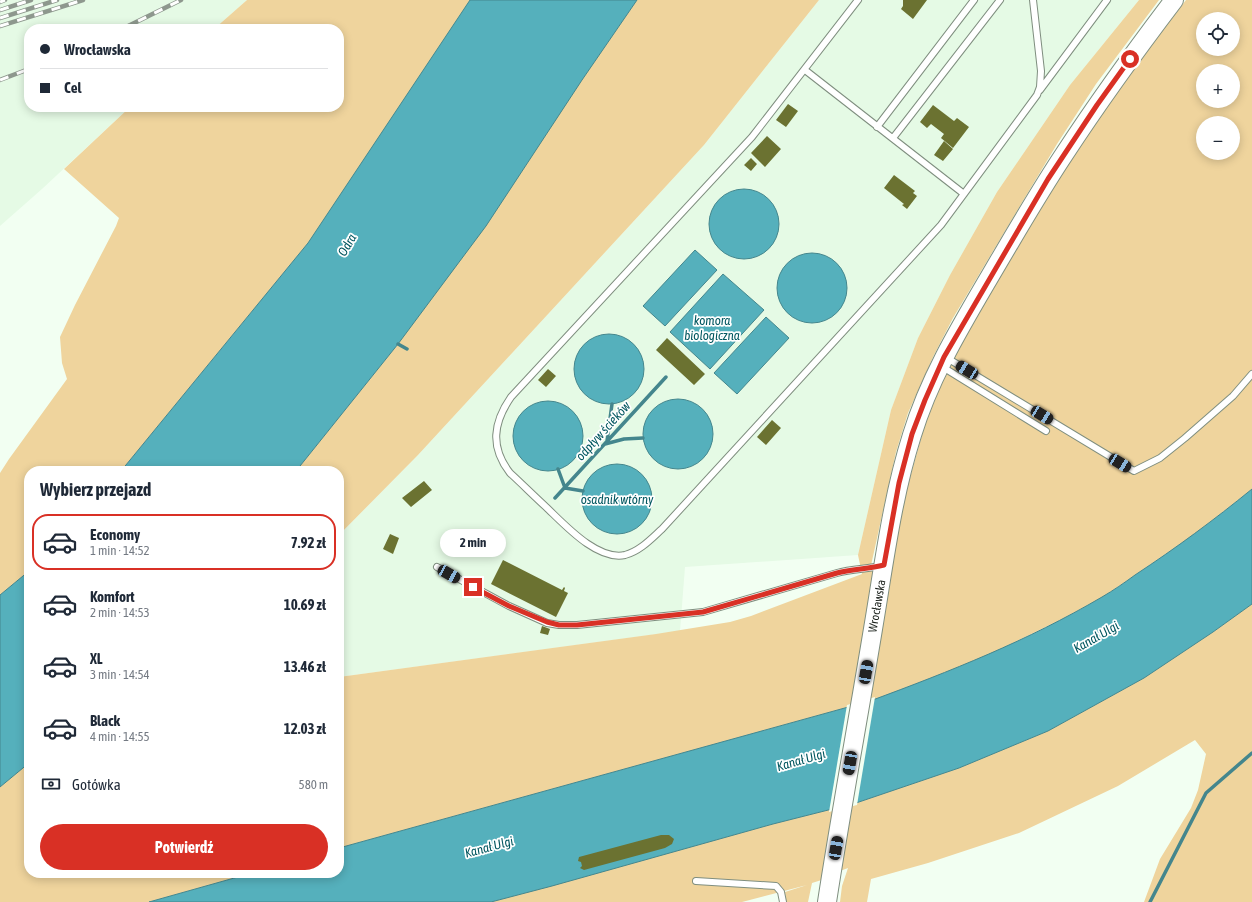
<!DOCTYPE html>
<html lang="pl">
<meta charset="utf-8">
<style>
:root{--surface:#fff;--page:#f2f2f3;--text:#1f2937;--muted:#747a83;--line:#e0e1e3;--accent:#d93025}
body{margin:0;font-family:"Asap Condensed",sans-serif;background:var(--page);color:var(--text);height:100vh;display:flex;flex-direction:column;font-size:15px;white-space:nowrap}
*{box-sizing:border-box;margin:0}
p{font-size:13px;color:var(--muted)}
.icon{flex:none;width:22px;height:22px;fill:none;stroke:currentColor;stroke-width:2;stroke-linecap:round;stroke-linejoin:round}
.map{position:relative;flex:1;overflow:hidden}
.drawer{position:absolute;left:24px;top:466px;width:320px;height:412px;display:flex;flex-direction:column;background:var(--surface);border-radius:16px;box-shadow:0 2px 10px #0003}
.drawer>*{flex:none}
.guide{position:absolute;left:24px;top:24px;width:320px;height:88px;border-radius:16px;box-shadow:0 2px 10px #0003;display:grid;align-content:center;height:88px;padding:0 16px;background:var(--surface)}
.buttons{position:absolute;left:1196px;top:12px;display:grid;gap:8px}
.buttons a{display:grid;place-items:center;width:44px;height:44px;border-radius:50%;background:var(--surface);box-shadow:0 2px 10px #0003;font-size:20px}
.end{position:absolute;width:18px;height:18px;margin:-9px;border:5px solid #d93025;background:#fff;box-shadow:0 0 0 2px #fff}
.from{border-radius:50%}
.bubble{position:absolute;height:28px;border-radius:14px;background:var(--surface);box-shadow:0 2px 10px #0003;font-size:13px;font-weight:700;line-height:28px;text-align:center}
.car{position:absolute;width:12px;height:24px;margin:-12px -6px;border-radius:5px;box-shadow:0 0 3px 1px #0007;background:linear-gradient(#222 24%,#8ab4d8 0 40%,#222 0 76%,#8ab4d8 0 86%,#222 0)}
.guide b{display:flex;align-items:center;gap:14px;height:38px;font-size:15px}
.guide b+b{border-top:1px solid var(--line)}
.guide i{width:10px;height:10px;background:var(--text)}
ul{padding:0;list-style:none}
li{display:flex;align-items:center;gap:12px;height:56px;margin:0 8px 6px;padding:0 8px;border:2px solid transparent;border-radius:16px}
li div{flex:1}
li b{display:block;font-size:15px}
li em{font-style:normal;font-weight:700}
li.selected{border-color:var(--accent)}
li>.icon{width:36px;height:36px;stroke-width:1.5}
h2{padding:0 16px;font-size:18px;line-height:48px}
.pay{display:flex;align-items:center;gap:10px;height:44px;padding:0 16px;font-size:15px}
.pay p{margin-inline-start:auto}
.cta{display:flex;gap:8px;margin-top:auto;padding:8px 16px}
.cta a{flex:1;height:46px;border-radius:24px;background:var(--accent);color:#fff;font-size:16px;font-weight:700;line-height:46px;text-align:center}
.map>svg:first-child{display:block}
</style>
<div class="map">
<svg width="1252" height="902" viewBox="0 0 1252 902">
<rect width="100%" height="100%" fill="#f2fff2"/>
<path fill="#e5fae5" d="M0,0H247L214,29H29V107H130L42,189L0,226Z
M819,0H1139L1070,85L997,192L950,275L918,338L891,410L858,555L685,567L680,631L339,677V535L418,455L704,145Z"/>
<path fill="#efd49d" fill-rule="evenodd" d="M247,0H470L308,243L121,471H29V571L0,595V473L9,459L67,379L62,363L60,337L75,305L116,226L119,218L64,169L130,107H339V29H214Z
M637,0H819L704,145L418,455L339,535V471H296L398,344Z
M1139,0H1159L1096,84L1057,144L953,318L934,355L908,413L896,452L870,570L892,565L904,499L924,428L940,383L972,322L1038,210L1084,141L1128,76L1186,0H1252V489L1196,533L1103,597L1062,619L988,655L949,671L870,701L339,848V677L656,634L730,622L751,616L862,574L858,555L891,410L918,338L950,275L997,192L1070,85ZM1203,19H1233V49H1203ZM1203,71H1233V101H1203ZM1203,123H1233V153H1203Z
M1252,604V902H1144L1160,859L1191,808L1198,790L1206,754L1195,740L1118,786L1019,833L928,863L871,879L867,902H840L842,886L848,868L832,874L831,877L812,883L808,902H786L785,892L807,885L742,902H491L773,824L856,803L959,768L1048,731L1144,678L1213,632Z
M29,763V873H252L149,902H0V787Z"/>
<path fill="#55b0bc" stroke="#44868d" d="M470,0H637L582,80L486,226L398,344L296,471H121L308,243Z
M709 224a35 35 0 1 1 70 0a35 35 0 1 1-70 0Z
M695,250L717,270L665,326L643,306Z
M777 288a35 35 0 1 1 70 0a35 35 0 1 1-70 0Z
M723,274L764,310L710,369L670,332Z
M766,317L789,338L737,394L714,373Z
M574 369a35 35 0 1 1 70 0a35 35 0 1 1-70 0Z
M643 434a35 35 0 1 1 70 0a35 35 0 1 1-70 0Z
M513 436a35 35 0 1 1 70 0a35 35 0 1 1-70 0Z
M582 499a35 35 0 1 1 70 0a35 35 0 1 1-70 0Z
M1252,489V604L1213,632L1144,678L1048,731L959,768L856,803L773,824L552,886L491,902H149L252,873H339V848L870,701C951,671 1027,641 1102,597C1114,590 1124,583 1135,575C1176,548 1214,520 1252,489Z
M29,571V763L0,787V595Z"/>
<path fill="#f2fff2" d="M875,697L857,805L829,812L847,705Z"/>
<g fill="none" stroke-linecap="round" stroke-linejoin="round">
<path stroke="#44868d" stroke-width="3.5" d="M398,344L407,349
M607,441L612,404
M605,444L624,439L643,438
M558,469L565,488L583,491
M555,498L666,377
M1150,902L1206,793L1252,753"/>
</g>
<path fill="#6b7231" d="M903,0H927L913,19L901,9L903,6Z
M788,104L798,111L786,127L776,120Z
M933,105L954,121L957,118L969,127L953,148L941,138L944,134L931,124L927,128L920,122Z
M767,136L781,149L765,167L751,153Z
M944,141L953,149L943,161L934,155Z
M751,158L757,164L751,171L744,165Z
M894,175L915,191L913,193L917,196L907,209L902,205L904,204L884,188Z
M667,338L705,374L694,385L656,350Z
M548,369L556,376L546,387L538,380Z
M772,420L781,428L766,445L757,437Z
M424,481L432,490L411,507L402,498Z
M462,530L474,537L470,543L458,536Z
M390,534L399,538L393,554L383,549Z
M503,560L562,590L564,587L565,588L564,591L568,593L556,617L491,584Z
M542,626L550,629L548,635L540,633Z
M661,835H669L674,839L672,844L665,848L584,870L580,868L582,866L581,862L578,861L579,857Z"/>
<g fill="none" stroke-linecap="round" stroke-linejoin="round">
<g stroke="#7f8e7f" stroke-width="8">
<path id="service" d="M858,0L752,137L511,397C493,423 490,447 510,473C522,484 534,496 546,507C564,524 597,561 625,555C640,551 651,539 662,529L941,225L1037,95L1040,87L1041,71L1033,0
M805,70L964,194
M1040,90L1107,0
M877,127L974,0
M893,138L1000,0
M947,358L1134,471L1160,458L1185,438L1233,396L1252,374
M941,366L1046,431
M437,567L509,606L547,623L559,625H577L703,612L837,573C851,569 866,569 881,566
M696,881L776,886L781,892L783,902"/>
</g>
<g stroke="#7f8e7f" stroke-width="20">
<path id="secondary" d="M827,902C841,811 858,720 873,629C884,564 892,498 912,435C930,376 962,324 993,271C1016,232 1039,192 1065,153C1099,101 1136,50 1174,0"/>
</g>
<use href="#service" stroke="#fff" stroke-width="6"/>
<use href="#secondary" stroke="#fff" stroke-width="18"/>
<g stroke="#8e988e" stroke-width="4.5">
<path id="rail" d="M0,2L5,0
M0,10L31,0
M0,18L57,0
M0,26L83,0
M122,29L181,0
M0,80L29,69"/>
</g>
<use href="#rail" stroke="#fff" stroke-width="3" stroke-dasharray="9" stroke-linecap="butt"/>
</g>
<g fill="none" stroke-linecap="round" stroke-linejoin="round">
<path stroke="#d93025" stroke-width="5" d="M473,587L509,606L547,622L559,625H577L703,612L837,573C852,569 868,569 884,565L899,483L912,434L925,400L944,357L1048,179L1097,105L1130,59"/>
</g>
<g text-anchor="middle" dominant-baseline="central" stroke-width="3.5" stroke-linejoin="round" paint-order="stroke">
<g font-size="12" fill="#1e241e" stroke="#fff">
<text transform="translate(877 606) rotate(-80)">Wrocławska</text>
</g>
<g font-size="13" font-style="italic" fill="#01565f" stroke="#fff">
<text transform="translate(347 245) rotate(-60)">Odra</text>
<text x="712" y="320">komora<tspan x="712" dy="15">biologiczna</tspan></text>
<text transform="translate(603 431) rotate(-48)">odpływ ścieków</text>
<text x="617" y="499">osadnik wtórny</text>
<text transform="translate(1096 637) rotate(-30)">Kanał Ulgi</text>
<text transform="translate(801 760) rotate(-16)">Kanał Ulgi</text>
<text transform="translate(489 847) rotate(-15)">Kanał Ulgi</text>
</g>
</g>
</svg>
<div class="buttons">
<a><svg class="icon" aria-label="locate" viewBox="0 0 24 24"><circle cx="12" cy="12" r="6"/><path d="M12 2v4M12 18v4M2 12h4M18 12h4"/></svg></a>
<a>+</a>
<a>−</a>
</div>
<i class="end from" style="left:1130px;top:59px"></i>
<i class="end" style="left:473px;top:587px"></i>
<div class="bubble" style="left:440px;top:529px;width:66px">2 min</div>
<i class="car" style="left:967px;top:370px;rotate:301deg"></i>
<i class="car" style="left:1042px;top:415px;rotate:121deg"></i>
<i class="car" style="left:1120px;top:463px;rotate:121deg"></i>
<i class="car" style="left:449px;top:574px;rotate:119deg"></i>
<i class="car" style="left:866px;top:672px;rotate:10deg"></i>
<i class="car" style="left:850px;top:763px;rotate:190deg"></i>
<i class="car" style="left:836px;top:848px;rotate:10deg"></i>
<div class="guide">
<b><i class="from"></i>Wrocławska</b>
<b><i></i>Cel</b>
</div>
<section class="drawer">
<h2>Wybierz przejazd</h2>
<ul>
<li class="selected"><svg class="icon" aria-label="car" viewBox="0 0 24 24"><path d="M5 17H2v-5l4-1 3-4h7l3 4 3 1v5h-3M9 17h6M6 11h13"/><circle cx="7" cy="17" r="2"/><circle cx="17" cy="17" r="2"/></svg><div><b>Economy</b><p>1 min · 14:52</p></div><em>7.92 zł</em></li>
<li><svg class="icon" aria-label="car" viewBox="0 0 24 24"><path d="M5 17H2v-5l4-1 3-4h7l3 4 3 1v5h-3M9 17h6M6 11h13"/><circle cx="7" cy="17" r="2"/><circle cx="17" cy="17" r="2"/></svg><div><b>Komfort</b><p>2 min · 14:53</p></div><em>10.69 zł</em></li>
<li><svg class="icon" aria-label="car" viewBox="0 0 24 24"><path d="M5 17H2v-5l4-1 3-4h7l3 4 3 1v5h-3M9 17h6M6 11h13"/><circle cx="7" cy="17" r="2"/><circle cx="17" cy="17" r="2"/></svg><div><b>XL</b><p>3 min · 14:54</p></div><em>13.46 zł</em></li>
<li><svg class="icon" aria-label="car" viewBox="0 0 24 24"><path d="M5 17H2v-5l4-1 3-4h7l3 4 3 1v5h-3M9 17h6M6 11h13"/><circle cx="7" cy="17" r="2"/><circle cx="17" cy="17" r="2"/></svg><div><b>Black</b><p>4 min · 14:55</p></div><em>12.03 zł</em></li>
</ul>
<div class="pay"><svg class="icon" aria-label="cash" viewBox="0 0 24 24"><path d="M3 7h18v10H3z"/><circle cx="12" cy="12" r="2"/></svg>Gotówka<p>580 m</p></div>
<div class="cta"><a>Potwierdź</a></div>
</section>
</div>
